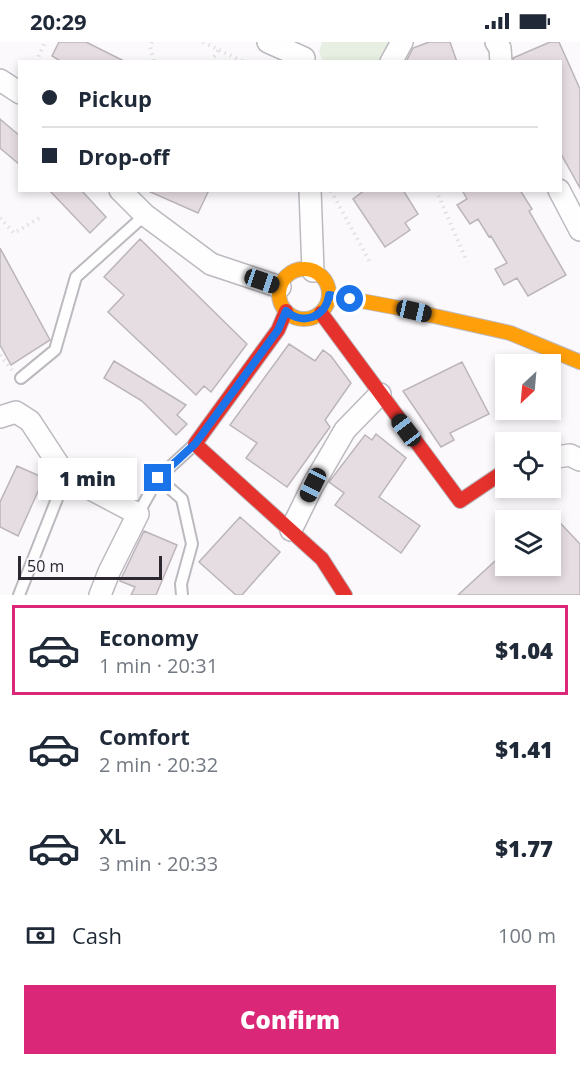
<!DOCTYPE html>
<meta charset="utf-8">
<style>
:root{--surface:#fff;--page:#f2f2f3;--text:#1f2937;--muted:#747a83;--line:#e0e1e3;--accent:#db2777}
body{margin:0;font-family:"Open Sans",sans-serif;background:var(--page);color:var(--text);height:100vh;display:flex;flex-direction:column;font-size:22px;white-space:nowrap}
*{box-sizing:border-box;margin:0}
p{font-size:20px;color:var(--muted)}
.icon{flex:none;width:33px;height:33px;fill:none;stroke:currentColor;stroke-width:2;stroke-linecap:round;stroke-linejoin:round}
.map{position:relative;height:553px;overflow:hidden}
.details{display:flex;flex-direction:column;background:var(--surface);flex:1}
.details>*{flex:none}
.banner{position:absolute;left:18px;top:18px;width:544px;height:132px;border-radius:0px;box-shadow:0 3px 9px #0003;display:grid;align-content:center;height:132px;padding:0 24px;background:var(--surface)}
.needle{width:39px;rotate:206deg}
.tools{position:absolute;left:495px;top:312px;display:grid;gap:12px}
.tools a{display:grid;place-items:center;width:66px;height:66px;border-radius:0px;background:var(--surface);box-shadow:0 3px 9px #0003;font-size:30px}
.scale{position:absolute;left:18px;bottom:15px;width:144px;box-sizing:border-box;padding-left:6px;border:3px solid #2c2731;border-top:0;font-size:16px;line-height:21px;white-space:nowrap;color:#2c2731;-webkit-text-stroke:4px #fbf8fd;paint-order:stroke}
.end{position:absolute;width:27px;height:27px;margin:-14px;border:8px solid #1a73e8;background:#fff;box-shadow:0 0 0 3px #fff}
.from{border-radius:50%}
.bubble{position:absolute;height:42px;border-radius:0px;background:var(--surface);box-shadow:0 3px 9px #0003;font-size:20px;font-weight:800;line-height:42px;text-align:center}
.car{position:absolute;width:18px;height:36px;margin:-18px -9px;border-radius:8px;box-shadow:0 0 4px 2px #0007;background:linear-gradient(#222 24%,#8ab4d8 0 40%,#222 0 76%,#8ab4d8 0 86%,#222 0)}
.banner b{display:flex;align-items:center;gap:21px;height:57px;font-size:22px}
.banner b+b{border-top:2px solid var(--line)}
.banner i{width:15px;height:15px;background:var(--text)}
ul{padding:10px 0 0;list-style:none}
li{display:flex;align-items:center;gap:18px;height:90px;margin:0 12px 9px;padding:0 12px;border:3px solid transparent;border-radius:0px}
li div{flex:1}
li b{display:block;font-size:22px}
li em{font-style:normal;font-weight:800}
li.current{border-color:var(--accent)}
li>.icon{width:54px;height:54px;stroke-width:1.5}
.pay{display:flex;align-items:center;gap:15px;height:66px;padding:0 24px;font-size:22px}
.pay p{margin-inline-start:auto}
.primary-button{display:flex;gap:12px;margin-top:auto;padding:12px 24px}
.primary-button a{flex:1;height:69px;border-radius:0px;background:var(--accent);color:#fff;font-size:24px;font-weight:800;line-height:69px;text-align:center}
.status{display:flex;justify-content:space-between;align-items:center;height:42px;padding:0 30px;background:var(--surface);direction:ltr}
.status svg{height:16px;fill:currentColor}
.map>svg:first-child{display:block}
</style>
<div class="status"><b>20:29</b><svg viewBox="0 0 49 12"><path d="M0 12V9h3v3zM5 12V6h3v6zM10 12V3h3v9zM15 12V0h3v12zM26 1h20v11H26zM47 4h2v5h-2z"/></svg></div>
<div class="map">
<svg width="580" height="553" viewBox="0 0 580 553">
<rect width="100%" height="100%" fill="#fbf9fc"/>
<path fill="#e6efe2" d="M322,0H387L388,1L378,19L323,20L319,10Z"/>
<path fill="#e6dde3" stroke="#bbb5b9" stroke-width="1.5" d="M59,0H86L126,20H62L52,14Z
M429,0H450L457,20H406L413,6Z
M550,0H559L580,47V146L561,112V20H514L513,16Z
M0,77L20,94V123L0,106Z
M49,148H81L106,175L90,191Z
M146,148H209L198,171Z
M365,148H403L418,172L405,181L410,188L385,205L353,157Z
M462,148H520L532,167L529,169L566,233L528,254L517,236L504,243L495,227L507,221L491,194L489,195L478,177L470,182L457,163L467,157Z
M140,197L247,302L211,350L204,344L196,353L108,270L124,253L104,235Z
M0,206L50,298L11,323L0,303Z
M289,302L315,319L323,308L331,314L351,341L325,378L330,385L287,445L246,416L257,401L230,383Z
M114,319L186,363L177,373L187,382L176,393L142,359L104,336Z
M462,320L489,372L450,391L454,398L441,405L403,349Z
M376,392L406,416L379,455L420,484L401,511L335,463L344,451L329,440L365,393L372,398Z
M17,424L44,436L18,494L0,485V460Z
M550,470L580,502V553H458L506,509V524H550Z
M240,475L280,510L242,553H236L199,520Z
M144,489L177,503L156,553H131L135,545L120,539Z"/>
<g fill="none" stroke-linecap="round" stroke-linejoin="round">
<g stroke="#bcb9bf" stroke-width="14">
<path id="lane" d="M21,336L55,308L76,235L145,173
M158,436L182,457L192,502L181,542L182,553
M138,472L158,436L194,403
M19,553L66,434"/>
</g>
<g stroke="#bcb9bf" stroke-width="24">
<path id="street" d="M268,0L304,16
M496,0L500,6L501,20
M391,20L402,0
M0,38L20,51
M120,148L145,173L211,222L280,245
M310,148L313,229
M559,148L580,188
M0,375L16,370L30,379L66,434L138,472L109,530L100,553
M550,416L570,413L580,418
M291,488L313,443L345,388L380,352"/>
</g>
<g stroke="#bcb9bf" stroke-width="16">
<path id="slow" d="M279 252a25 25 0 1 1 50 0a25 25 0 1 1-50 0Z
M329,253L394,265L510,291L580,320"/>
</g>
<g stroke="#bcb9bf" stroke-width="16">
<path id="jam" d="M286,269L278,288L195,402L322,517L345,553
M321,271L460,459L506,428"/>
</g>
<path stroke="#e2e0e2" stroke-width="4" stroke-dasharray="1.5 4.5" stroke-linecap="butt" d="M152,0L150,4L154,20
M203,0L244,20
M36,20L45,0
M211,20L219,7
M436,148L467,220
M331,149L370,220
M0,176L14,191L41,175
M0,313L12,328"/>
<use href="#lane" stroke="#fefeff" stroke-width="10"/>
<use href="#street" stroke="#fefeff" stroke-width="21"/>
<use href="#slow" stroke="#ff9f0a" stroke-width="14"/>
<use href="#jam" stroke="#e5322d" stroke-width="14"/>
</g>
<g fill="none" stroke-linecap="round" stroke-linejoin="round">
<path stroke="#1a73e8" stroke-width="8" d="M158,436L195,402L278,288L286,269C303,284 326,275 329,253L350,257"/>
</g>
</svg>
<div class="tools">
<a><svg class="needle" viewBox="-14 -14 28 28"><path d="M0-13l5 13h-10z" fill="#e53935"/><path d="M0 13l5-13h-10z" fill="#747a83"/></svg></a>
<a><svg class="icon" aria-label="locate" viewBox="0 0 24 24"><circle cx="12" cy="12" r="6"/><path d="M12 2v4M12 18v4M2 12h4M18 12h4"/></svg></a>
<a><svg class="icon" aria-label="layers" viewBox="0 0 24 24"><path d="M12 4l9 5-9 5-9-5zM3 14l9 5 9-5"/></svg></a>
</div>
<div class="scale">50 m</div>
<i class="end from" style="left:350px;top:257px"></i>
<i class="end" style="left:158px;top:436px"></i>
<div class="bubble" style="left:38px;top:416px;width:99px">1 min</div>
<i class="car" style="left:262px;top:239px;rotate:109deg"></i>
<i class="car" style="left:414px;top:269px;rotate:103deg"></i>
<i class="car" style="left:406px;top:388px;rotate:323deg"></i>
<i class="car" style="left:313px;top:443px;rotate:206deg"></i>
<div class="banner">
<b><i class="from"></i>Pickup</b>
<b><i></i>Drop-off</b>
</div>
</div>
<section class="details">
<ul>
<li class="current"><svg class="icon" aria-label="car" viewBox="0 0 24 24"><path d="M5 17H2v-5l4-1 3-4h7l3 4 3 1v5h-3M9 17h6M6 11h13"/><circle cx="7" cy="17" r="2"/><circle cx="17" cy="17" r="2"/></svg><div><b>Economy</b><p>1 min · 20:31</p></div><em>$1.04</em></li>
<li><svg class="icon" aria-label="car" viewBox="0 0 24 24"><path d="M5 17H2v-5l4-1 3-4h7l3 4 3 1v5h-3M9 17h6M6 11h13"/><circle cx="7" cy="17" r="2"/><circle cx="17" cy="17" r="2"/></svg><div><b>Comfort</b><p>2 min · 20:32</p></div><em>$1.41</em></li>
<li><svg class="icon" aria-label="car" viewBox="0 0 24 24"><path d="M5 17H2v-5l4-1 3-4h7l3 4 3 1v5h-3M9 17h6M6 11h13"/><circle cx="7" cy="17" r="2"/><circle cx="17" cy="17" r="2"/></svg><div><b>XL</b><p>3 min · 20:33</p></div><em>$1.77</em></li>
</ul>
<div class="pay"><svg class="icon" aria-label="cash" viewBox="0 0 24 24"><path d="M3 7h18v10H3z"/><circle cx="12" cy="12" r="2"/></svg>Cash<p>100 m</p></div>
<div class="primary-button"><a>Confirm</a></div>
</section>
